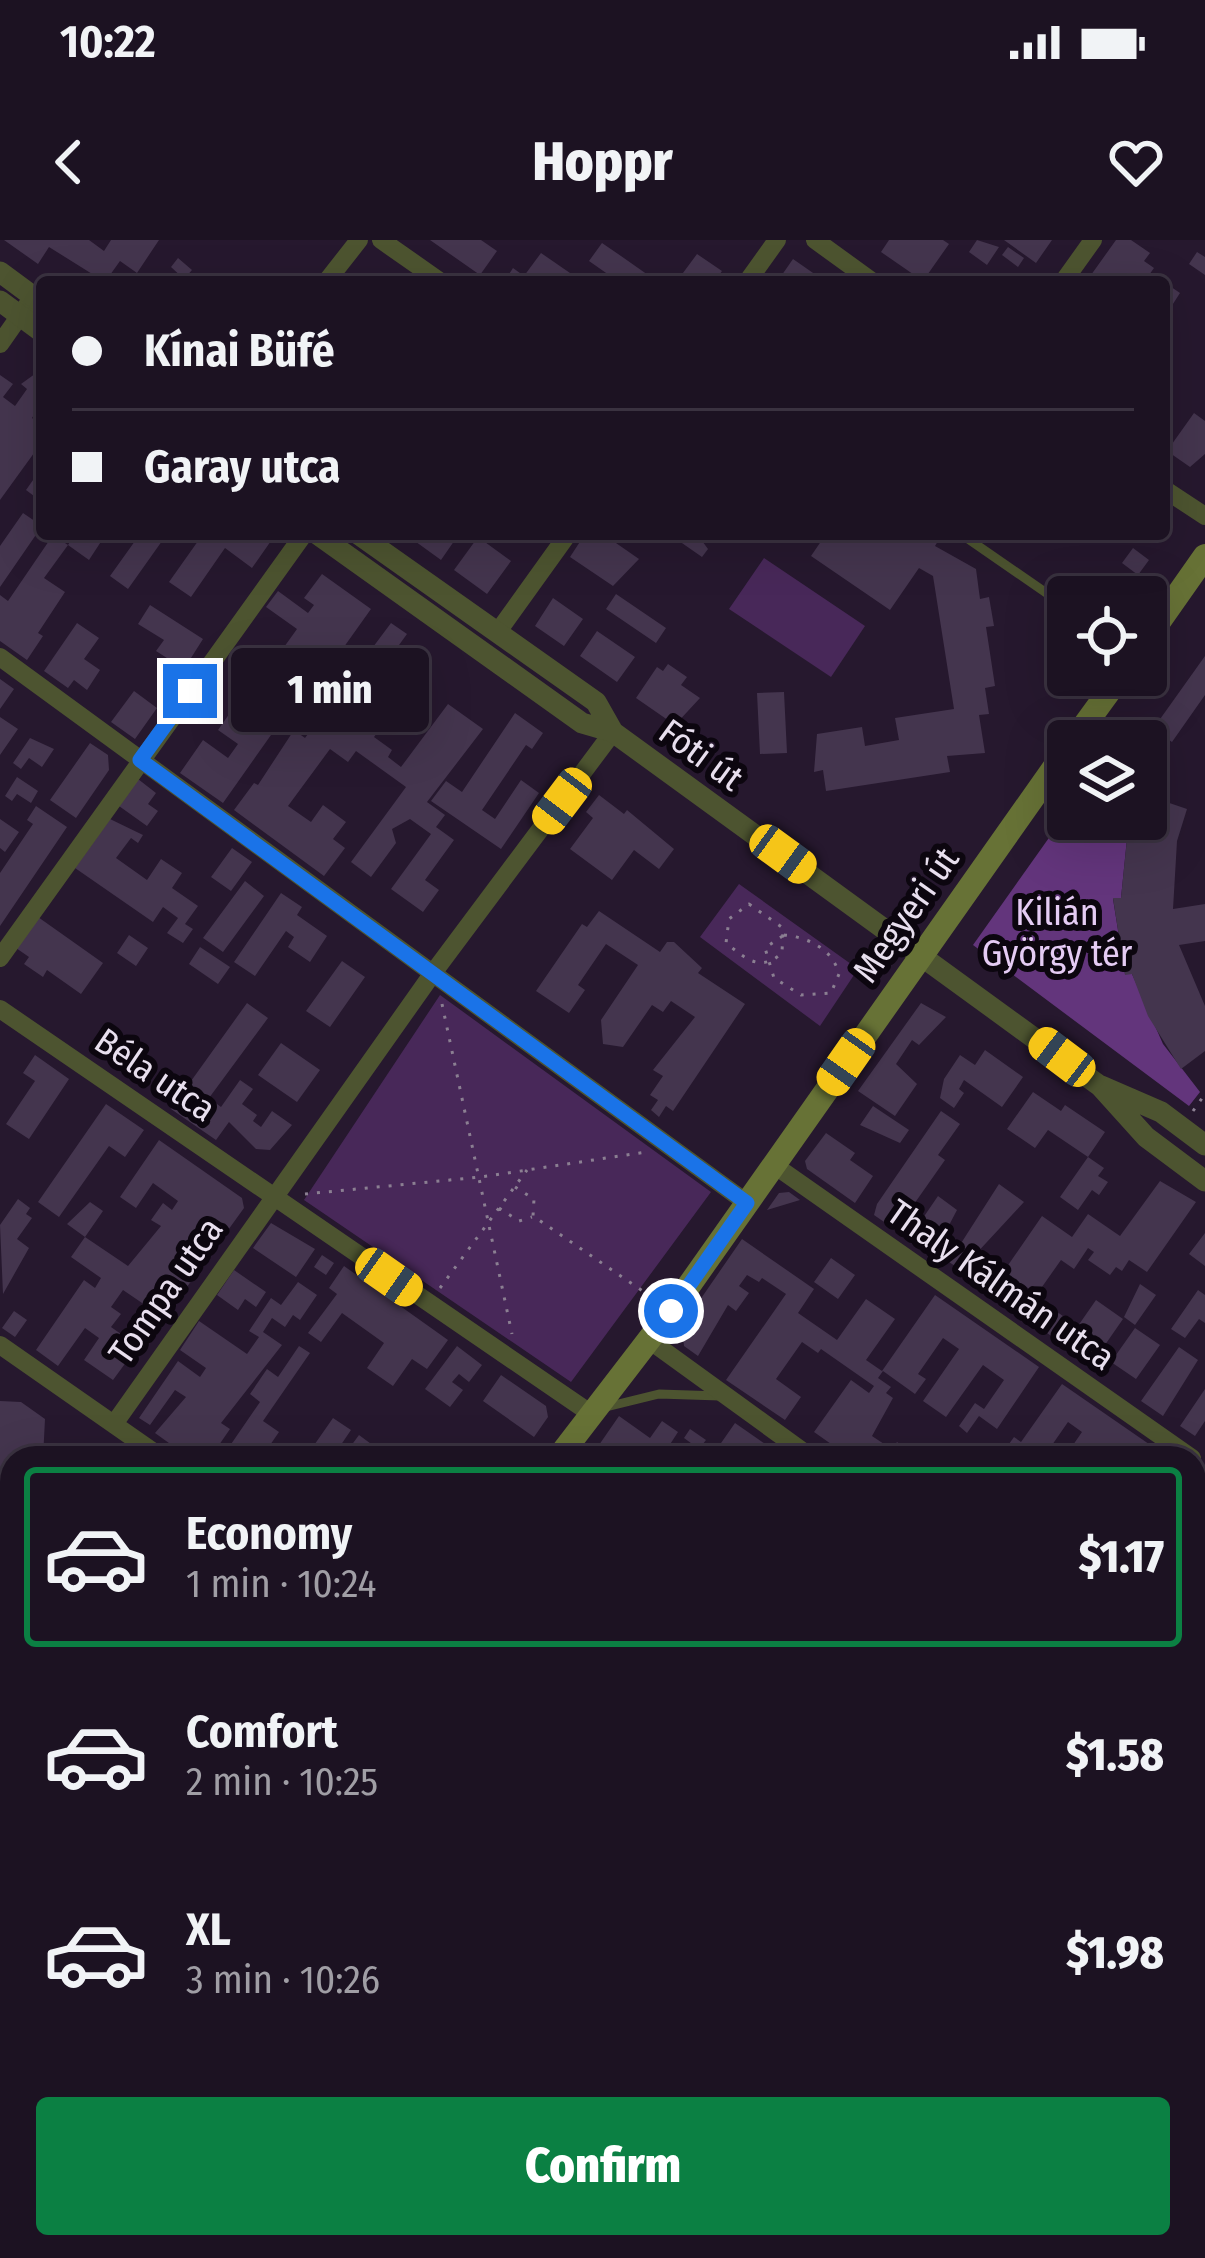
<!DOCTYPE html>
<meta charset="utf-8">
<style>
:root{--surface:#1c1222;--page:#29202f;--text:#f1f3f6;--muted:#a09ea5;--line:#3a3240;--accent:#0b8043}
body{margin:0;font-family:"Fira Sans Condensed",sans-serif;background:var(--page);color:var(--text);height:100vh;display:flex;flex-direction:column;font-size:45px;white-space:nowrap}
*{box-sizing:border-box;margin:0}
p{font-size:39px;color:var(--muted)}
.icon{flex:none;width:66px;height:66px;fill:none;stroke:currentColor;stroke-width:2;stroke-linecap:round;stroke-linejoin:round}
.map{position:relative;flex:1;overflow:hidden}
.details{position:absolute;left:0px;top:1206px;width:1206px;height:813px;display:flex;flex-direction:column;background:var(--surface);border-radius:36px 36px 0 0;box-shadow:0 12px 48px #0002,0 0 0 3px var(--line)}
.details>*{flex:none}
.top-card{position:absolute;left:36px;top:36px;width:1134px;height:264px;border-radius:12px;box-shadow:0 12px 48px #0002,0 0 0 3px var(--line);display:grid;align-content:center;height:264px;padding:0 36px;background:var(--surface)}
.controls{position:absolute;left:1047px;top:336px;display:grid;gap:24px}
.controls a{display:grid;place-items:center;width:120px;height:120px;border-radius:12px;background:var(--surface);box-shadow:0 12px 48px #0002,0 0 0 3px var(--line);font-size:60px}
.end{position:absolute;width:54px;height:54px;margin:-27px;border:15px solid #1a73e8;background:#fff;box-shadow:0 0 0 6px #fff}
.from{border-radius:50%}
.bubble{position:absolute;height:84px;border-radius:12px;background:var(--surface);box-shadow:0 12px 48px #0002,0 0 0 3px var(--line);font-size:39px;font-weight:800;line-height:84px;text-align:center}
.car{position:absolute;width:36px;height:72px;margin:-36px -18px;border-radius:15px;box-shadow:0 0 9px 3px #0007;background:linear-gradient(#f5c518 24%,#345 0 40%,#f5c518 0 76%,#345 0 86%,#f5c518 0)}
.top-card b{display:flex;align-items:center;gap:42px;height:114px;font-size:45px}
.top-card b+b{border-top:3px solid var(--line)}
.top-card i{width:30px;height:30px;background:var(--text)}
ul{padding:21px 0 0;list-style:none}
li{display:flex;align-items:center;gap:36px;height:180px;margin:0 24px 18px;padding:0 12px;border:6px solid transparent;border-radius:12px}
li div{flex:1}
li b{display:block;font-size:45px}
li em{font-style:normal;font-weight:800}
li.current{border-color:var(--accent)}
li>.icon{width:108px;height:108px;stroke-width:1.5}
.action{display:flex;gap:24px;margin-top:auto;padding:24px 36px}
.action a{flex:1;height:138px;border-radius:12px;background:var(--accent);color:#fff;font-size:48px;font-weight:800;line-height:138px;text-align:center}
.status{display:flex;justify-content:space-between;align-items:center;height:84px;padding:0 60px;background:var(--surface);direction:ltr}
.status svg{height:33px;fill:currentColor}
header{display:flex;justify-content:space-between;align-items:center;height:156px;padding:0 36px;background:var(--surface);font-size:54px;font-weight:800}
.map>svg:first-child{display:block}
</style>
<div class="status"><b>10:22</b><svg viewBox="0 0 49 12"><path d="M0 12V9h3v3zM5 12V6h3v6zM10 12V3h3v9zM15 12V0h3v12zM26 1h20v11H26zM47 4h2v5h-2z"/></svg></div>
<header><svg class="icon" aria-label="back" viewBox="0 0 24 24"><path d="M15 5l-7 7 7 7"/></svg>Hoppr<svg class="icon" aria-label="heart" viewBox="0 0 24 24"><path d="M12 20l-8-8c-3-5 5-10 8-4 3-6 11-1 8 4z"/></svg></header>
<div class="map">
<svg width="1205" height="2018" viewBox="0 0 1205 2018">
<rect width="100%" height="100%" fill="#26182e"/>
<path fill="#482859" d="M764,318L865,386L831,437L729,369Z
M739,644L858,729L820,786L700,697Z
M440,755L711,952L571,1142L304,960Z"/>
<path fill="#63357c" d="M1068,571V579H1129L1121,658L1113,659L1125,734H1132L1163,804L1200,852L1189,866L973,705Z"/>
<path fill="#44354e" d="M4,0H89L104,11L111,0H159L137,33L120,21L105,42L49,7L38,24Z
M430,0H481L497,11L480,35Z
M889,0H943L949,4L923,41L881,12Z
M977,0L999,7L987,25L969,12Z
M1004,0H1052L1036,23Z
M1116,0H1131L1150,13L1144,21L1154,28L1144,42H1086Z
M602,3L621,16L658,42H620L609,35L589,21Z
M1008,7L1024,18L1018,27L1002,15Z
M1197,12L1205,17V35L1189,24Z
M541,13L570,33L564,42H504L513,28L524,36Z
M697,14L722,31L714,42L680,37Z
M178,18L192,30L184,39L171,27Z
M793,19L826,42H777Z
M1164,42L1180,53L1171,67L1164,62Z
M39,131L42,173L37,170L32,178L42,185V202L0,260V135L13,144L3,157L15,166L27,149L21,144Z
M1194,173L1205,181V214L1190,227L1167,211Z
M38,233L42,235V262L26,250Z
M23,273L42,286L0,347V306Z
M75,294H106L89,320L68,305Z
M140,294H167L128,349L110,336Z
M203,294H268L273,298L252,328L225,308L191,357L169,342Z
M415,294H459L441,320L412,299Z
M585,294H603L639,319L613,346L570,317Z
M669,294H697L708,309L702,317Z
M826,294H927L938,301L935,306L976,329L980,359L989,357L994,386L986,387L995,446L985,448L989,474L979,475L985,513L947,516L950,532L826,551L823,530L814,532L817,494L862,487L865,506L899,500L895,478L954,469L933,336L919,328L890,370L811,316Z
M53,295L68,305L44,338L65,352L38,393L43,396L27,420L0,401V355L8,361Z
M478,297L511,321L487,354L454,330Z
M1133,308L1149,320L1138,335L1122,323Z
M322,334L371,369L299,470L280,457L265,479L271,495L223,563L180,533L203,500L228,518L238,504L218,490L239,460L246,466L255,454L248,449L255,439L259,442L297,389L266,367L278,351L308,373L314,365L304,358Z
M616,354L666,388L656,403L606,369Z
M553,358L583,379L564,406L535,386Z
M150,365L203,399L184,429L156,411L164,400L138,384Z
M77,383L99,398L84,419L100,430L87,450L74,440L68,448L44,431Z
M391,383L407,394L341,485L355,495L384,455L398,465L374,497L392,510L388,517L401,527L448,464L483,489L427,562L445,575L436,587L454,600L425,640L439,650L423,672L391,649L431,594L410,579L392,589L396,603L371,637L351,622L406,547L356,511L348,522L330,509L288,566L311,582L323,565L346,582L333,599L345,608L324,636L234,570L254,543L258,545L294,490L305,498Z
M597,391L635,417L617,442L580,416Z
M1205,416V455L1172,502L1153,489Z
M668,424L687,437L681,445L700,458L675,485L636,458L657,427L663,431Z
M0,439L14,449L0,469Z
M134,451L157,468L135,499L111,482Z
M784,452L787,513L760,514L757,453Z
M515,473L543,493L532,509L526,505L482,570L495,579L521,540L539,553L501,609L431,561L446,541L462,552Z
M0,477L18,489L0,515Z
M30,498L54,509L42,527L29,518L21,529L13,523Z
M90,503L108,515L109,530L76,578L50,560Z
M17,537L38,551L31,563L17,554L12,561L5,556Z
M138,539L156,553L148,564L158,571L147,586L119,566Z
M599,555L624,574L627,570L674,609L659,629L634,610L612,640L570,609L593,578L586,572Z
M1146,555L1187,569L1177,601L1173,669L1205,664V701L1179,705L1205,766V811L1181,829L1148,776L1132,734L1125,735L1113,658H1121L1129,579H1146Z
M36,566L67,587L0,686V633L33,584L27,580Z
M0,579L19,592L5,612L0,608Z
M110,579L143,595L138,603L131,598L116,618L147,640L161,619L182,633L172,648L198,666L185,684L193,689L183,703L167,693L178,678L163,667L153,682L75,628Z
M232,608L252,622L231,651L211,637Z
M245,641L264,656L223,712L203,698Z
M281,653L302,667L297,675L327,696L310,722L288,707L294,697L286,691L255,736L234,722Z
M599,671L660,712L667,702H674L702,728L698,733L745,764L673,871L666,866L659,877L651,870L658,860L650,855L663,836L653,830L695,777L671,761L663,772L652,765L623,807L603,804L601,780L638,725L606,704L578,745L585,750L569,773L536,751L582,684L587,687Z
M38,677L103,723L81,754L47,730L43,737L24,724L29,717L16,708Z
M129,695L148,708L136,726L117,713Z
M200,707L230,727L218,744L189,724Z
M342,721L365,737L330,787L306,771Z
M247,763L268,778L209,858L221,867L240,840L253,849L242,864L257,875L253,881L261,887L272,871L292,885L270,910L256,909L229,882L216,900L171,869Z
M921,763L946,777L919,805L912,800L896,824L917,844L895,876L858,851Z
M281,803L320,830L297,862L258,835Z
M985,810L1023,837L1002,867L964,840L959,849L964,853L954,868L940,858L944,839L960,815L975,825Z
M35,815L69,839L29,899L6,884L35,841L23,833Z
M1033,852L1061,871L1065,865L1105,892L1088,917L1048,890L1035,908L1007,889Z
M106,864L144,890L125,917L109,906L59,977L38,962Z
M873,866L909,890L900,903L860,885Z
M941,871L960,884L938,915L945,920L900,984L891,977L887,984L874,975L877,964Z
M826,893L855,913L850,920L873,936L855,963L807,929L805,921Z
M159,900L242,958L244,968L158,1087L139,1074L145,1065L123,1050L111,1067L121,1074L111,1087L138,1106L113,1140L84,1120L99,1098L85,1088L58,1126L36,1110L84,1040L95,1048L101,1038L71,1017L85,997L67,984L90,962L103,971L85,997L128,1026L161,986L151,980L163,963L172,970L178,961L153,943L136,968L120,957Z
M1088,917L1104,928L1098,936L1108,942L1099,955L1092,950L1078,970L1060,957Z
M1160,941L1196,962L1147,1032L1129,1020L1122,1031L1116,1027L1110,1035L1088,1020L1094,1012L1088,1008L1074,1029L1061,1020L1037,1054L1022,1044L1008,1065L999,1058L1014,1038L1004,1031L1042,976L1072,997L1088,974L1120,996Z
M999,944L1024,962L961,1030L949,1022Z
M789,952L800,960L767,970L779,953Z
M938,956L957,970L936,1010L912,994Z
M18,959L30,968L26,974L32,978L17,999L29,1008L3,1054L0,985Z
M271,983L315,1009L296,1037L253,1008Z
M1205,993V1026L1189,1014Z
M742,999L814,1049L798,1073L837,1100L866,1059L895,1079L866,1120L882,1131L935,1055L1039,1127L997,1189L979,1176L967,1193L959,1186L975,1163L984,1169L1004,1140L983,1125L946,1177L923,1161L959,1109L943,1098L918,1134L926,1139L915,1154L883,1131L878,1138L891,1147L886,1153L893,1158L872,1196L887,1206L879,1218H851L814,1192L851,1140L869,1153L874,1146L821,1109L818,1113L802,1102L776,1139L801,1157L785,1180L726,1140L786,1054L762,1038L759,1042L747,1035L739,1046L749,1053L736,1071L728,1065L698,1116L684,1106L682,1086Z
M322,1015L334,1023L326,1035L314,1027Z
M831,1018L855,1035L838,1059L814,1042Z
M344,1026L448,1100L427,1129L412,1119L393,1146L367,1128L384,1103L342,1073L321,1102L308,1093L337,1054L329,1048Z
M234,1030L266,1052L256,1067L245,1059L238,1070L217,1055Z
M298,1042L317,1055L300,1080L293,1075L285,1087L272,1078L263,1092L282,1105L221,1183L230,1189L219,1205L227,1210L260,1162L250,1154L267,1129L278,1137L299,1106L310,1113L263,1181L279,1192L268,1208L276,1213L272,1218H191L180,1211L155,1193L186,1157L175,1150L150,1185L139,1178L178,1121L200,1137L206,1128L180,1110L199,1081L247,1114L259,1097L249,1091L271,1058L281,1065Z
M1140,1044L1156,1055L1135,1085L1124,1077Z
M1198,1050L1205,1055V1083L1199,1079L1185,1098L1171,1089Z
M1096,1060L1123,1079L1091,1125L1064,1106Z
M1049,1066L1067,1079L1054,1098L1036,1085Z
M14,1071L27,1080L15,1097L2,1088Z
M1135,1088L1160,1105L1136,1139L1111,1122Z
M457,1106L482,1125L469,1142L459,1134L452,1142L463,1150L450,1167L425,1149Z
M1179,1107L1198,1120L1163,1176L1141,1161Z
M501,1135L546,1166L548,1177L534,1197L483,1161Z
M1062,1144L1146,1202L1169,1218H1064L1082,1192L1068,1182L1043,1218H999L1014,1197L1021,1202Z
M1205,1149V1181L1195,1196L1180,1186Z
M0,1161L21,1162L45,1179L43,1218H12V1230L0,1229Z
M619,1176L650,1198L662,1181L678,1192L667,1209L680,1218L636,1213L633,1218H590Z
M333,1178L351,1190L332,1218H319L310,1211Z
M735,1183L758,1199L785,1218L712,1216Z
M690,1189L706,1200L699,1209L684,1198Z
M359,1195L386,1215L384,1218L345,1214Z
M897,1202L919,1218H886Z
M1199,1236L1205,1240V1306L1200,1302L1194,1310V1244Z
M0,1241L12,1242V1281H0Z
M0,1313L12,1314V1364L0,1363Z
M1205,1327V1408L1194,1400V1343Z
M0,1459L12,1460V1495L0,1494Z
M1194,1569L1205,1576V1600L1194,1616Z
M1194,1644L1205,1651V1677L1194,1693Z
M1194,1764L1205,1772V1799L1194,1792Z
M1194,1804L1205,1812L1194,1829Z
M12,1818V1920L0,1936V1834Z
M1205,1825V1863L1194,1856V1841Z
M1194,1871L1202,1877L1205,1873V1945L1194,1937Z
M1194,1996L1205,2003V2018H1192L1177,2007H1194Z
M299,2007H370L362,2018H304L296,2012Z
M437,2007L452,2018H429Z
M495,2007H525L540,2018H511Z
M650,2007H707L699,2018H642Z
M882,2007H936L920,2018H874Z
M1021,2007H1083L1099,2018H1036Z"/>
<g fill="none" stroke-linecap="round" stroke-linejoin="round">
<path stroke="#8b7f92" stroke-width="3" stroke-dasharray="3 9" stroke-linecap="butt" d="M749,664L783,688L782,713C760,733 745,718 726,703L729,679Z
M784,695C807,697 833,709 839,734L831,753L801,755L774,738L765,708Z
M442,764L512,1094
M1193,871L1205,854
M515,947L534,959L533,976L650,1056
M305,954L481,937L646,912
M499,968L519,981L532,977
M440,1048L527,930"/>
<path stroke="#4d5430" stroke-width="9" d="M961,294L1068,368
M606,1167L659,1154L720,1156
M0,1509L12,1510
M0,1740L12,1734"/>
<path stroke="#4d5430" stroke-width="18" d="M381,0L441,42
M815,0L873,42
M326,42L359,0
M747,42L777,0
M1063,42L1093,0
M0,104L28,64
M1164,249L1205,276
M497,393L568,294
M0,417L747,963
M0,718L304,294
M0,769L590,1173
M774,925L1192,1218
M649,1100L812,1218
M0,1105L162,1218
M114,1184L433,733L613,492
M1194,1503L1205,1487
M1194,1746L1205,1753
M210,2007L225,2018
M992,2007L1008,2018
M828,2018L836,2007"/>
<path stroke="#4d5430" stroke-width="21" d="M0,32L42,63
M0,61L42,92
M317,294L582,483L613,492L1100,846L1146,897L1205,941
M358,294L596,462L613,492
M1101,846L1161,872L1205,905"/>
<path stroke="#677236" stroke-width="24" d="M1146,400L1205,316
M1073,501L1121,435
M558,1218L671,1071L1068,508
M0,1998L12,1981"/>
</g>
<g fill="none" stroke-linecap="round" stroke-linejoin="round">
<path stroke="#1a73e8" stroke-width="15" d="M190,451L140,520L747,963L671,1071"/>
</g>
<g text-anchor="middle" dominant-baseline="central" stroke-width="12" stroke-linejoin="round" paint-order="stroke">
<g font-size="36" fill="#e8dfee" stroke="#0c060f">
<text transform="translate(701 515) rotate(36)">Fóti út</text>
<text transform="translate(906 675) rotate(-55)">Megyeri út</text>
<text transform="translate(155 835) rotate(34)">Béla utca</text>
<text transform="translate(1001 1045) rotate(35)">Thaly Kálmán utca</text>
<text transform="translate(166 1051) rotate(-55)">Tompa utca</text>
</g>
<g font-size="36" fill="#e5ccf4" stroke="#0c060f">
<text x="1057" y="673">Kilián<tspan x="1057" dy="41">György tér</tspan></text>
</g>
</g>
</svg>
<div class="controls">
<a><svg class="icon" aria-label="locate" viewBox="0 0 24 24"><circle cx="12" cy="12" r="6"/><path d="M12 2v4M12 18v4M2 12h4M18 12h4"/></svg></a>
<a><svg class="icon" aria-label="layers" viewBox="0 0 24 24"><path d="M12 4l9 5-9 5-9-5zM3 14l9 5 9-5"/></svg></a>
</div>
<i class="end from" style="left:671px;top:1071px"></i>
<i class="end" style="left:190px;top:451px"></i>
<div class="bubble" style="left:231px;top:408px;width:198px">1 min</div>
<i class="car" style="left:562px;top:561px;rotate:217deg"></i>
<i class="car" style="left:783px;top:614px;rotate:126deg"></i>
<i class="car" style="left:1062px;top:817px;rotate:307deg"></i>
<i class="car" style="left:846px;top:822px;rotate:215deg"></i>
<i class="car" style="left:389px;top:1037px;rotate:125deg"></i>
<div class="top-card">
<b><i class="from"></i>Kínai Büfé</b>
<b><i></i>Garay utca</b>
</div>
<section class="details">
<ul>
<li class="current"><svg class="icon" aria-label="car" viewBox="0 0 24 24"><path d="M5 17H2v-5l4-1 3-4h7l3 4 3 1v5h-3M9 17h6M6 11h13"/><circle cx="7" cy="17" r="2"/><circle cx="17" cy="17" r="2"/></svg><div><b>Economy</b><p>1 min · 10:24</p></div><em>$1.17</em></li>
<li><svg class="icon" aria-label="car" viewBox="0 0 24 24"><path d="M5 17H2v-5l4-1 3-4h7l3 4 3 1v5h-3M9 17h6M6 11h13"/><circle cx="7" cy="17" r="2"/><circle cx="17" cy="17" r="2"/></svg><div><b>Comfort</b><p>2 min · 10:25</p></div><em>$1.58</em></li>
<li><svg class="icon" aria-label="car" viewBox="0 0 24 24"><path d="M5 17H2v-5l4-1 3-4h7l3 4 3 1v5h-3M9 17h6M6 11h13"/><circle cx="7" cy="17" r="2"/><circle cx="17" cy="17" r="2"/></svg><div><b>XL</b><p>3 min · 10:26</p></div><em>$1.98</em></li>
</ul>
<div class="action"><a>Confirm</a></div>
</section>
</div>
